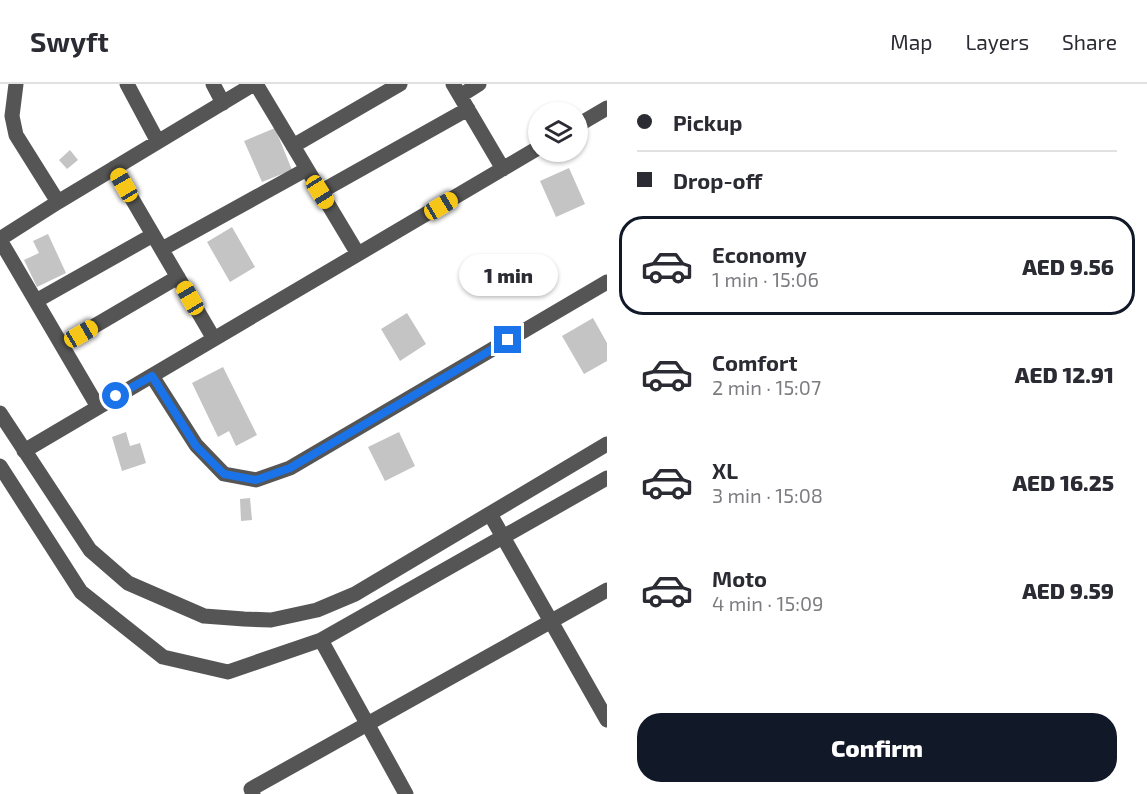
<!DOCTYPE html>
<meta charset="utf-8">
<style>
:root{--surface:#fff;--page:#f2f2f3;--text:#2b2b33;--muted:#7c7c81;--line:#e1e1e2;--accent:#111827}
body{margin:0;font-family:"Exo 2",sans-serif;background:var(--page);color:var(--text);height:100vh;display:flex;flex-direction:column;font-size:22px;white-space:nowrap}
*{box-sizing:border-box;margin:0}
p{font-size:20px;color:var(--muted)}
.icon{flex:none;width:33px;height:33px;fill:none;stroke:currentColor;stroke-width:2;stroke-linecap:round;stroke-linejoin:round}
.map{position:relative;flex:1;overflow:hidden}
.sheet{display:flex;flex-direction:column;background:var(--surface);width:540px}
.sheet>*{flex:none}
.hud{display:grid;align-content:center;height:132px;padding:0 30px;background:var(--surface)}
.fabs{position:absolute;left:528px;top:18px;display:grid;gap:12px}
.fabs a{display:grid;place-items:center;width:60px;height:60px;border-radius:50%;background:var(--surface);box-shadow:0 2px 4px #0004;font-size:30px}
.end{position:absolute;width:27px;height:27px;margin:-14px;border:8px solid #1a73e8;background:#fff;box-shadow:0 0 0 3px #fff}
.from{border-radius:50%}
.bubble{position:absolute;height:42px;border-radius:21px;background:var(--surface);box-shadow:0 2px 4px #0004;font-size:20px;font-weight:800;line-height:42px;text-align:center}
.car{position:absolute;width:18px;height:36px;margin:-18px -9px;border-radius:8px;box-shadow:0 0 4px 2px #0007;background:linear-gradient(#f5c518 24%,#345 0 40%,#f5c518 0 76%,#345 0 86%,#f5c518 0)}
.hud b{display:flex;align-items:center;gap:21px;height:57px;font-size:22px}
.hud b+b{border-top:2px solid var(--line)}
.hud i{width:15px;height:15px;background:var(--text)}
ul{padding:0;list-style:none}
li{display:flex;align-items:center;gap:18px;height:99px;margin:0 12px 9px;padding:0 18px;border:3px solid transparent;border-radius:24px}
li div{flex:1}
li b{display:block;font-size:22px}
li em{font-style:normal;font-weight:800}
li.current{border-color:var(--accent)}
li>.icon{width:54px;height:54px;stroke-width:1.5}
.cta{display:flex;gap:12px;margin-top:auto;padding:12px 30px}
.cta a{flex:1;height:69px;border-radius:24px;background:var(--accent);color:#fff;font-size:24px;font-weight:800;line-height:69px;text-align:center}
header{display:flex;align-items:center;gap:36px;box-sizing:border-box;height:84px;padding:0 30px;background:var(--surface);border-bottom:2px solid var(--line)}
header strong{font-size:28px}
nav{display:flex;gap:33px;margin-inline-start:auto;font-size:21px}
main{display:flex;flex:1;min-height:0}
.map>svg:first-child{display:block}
</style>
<header>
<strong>Swyft</strong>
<nav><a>Map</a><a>Layers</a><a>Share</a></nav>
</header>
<main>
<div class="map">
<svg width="607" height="710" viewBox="0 0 607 710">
<rect width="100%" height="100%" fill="#fff"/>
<path fill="#c4c4c4" d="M275,44L292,86L262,98L244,57Z
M70,66L78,76L67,85L59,76Z
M569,84L585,120L556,133L540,97Z
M232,143L255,183L230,198L207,158Z
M48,150L66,189L37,203L24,176L39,169L33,157Z
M407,229L426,260L400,277L381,245Z
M593,234L607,259V277L584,290L562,252Z
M223,283L257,351L236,362L229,347L218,353L192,299Z
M126,348L130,362L140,359L146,379L122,387L112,353Z
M399,348L415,382L385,397L368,363Z
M250,414L252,436L241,437L240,415Z"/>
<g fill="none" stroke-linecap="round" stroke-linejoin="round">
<path stroke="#555" stroke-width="15" d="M16,0L12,32L16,51L58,118L254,0
M127,0L158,58
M213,0L223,19
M453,0L503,85
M460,12L479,0
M578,41L607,24
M293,62L400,0
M114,84L214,255
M307,85L358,170
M320,108L468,25
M0,155L58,118
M0,156L98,323
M162,165L307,85L256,0
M36,217L153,151
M62,261L178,193
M152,292L196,361L224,390L256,396L290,384L607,198
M0,329L90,466L128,499L204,532L244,535L271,536L317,526L355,510L607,360
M24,367L538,64
M0,382L81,508L163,573L228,588L321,556L607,394
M490,430L607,636
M321,556L406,710
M253,710L251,705L607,506"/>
</g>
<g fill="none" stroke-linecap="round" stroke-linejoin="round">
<path stroke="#1a73e8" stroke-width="8" d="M116,312L152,292L196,362L224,390L256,396L290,384L508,256"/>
</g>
</svg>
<div class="fabs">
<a><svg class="icon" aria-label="layers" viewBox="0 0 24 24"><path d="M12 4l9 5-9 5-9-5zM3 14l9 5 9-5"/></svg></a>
</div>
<i class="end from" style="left:116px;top:312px"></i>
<i class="end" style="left:508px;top:256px"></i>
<div class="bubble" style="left:459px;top:170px;width:99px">1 min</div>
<i class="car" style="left:124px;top:101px;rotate:330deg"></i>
<i class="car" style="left:320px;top:108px;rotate:148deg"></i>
<i class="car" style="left:441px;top:122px;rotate:59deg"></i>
<i class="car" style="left:190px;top:214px;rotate:330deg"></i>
<i class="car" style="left:81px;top:250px;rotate:60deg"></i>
</div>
<section class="sheet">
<div class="hud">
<b><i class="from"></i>Pickup</b>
<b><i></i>Drop-off</b>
</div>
<ul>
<li class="current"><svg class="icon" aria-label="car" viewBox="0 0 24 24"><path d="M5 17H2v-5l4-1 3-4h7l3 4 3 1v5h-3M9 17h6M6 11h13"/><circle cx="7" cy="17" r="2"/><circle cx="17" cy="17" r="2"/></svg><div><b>Economy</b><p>1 min · 15:06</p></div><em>AED 9.56</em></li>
<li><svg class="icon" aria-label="car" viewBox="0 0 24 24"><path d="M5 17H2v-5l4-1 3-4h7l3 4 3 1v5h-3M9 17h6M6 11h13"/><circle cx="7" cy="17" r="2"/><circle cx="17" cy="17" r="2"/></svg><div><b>Comfort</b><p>2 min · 15:07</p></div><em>AED 12.91</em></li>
<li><svg class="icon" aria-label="car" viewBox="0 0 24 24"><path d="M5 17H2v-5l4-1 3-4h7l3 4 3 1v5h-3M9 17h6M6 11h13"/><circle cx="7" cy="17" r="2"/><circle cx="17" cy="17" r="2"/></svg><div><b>XL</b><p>3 min · 15:08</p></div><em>AED 16.25</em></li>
<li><svg class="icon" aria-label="car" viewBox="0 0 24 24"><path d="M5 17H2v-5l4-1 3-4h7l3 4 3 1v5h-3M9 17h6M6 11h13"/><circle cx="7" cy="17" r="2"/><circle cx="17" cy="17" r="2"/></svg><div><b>Moto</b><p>4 min · 15:09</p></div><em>AED 9.59</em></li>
</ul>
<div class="cta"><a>Confirm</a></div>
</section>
</main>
